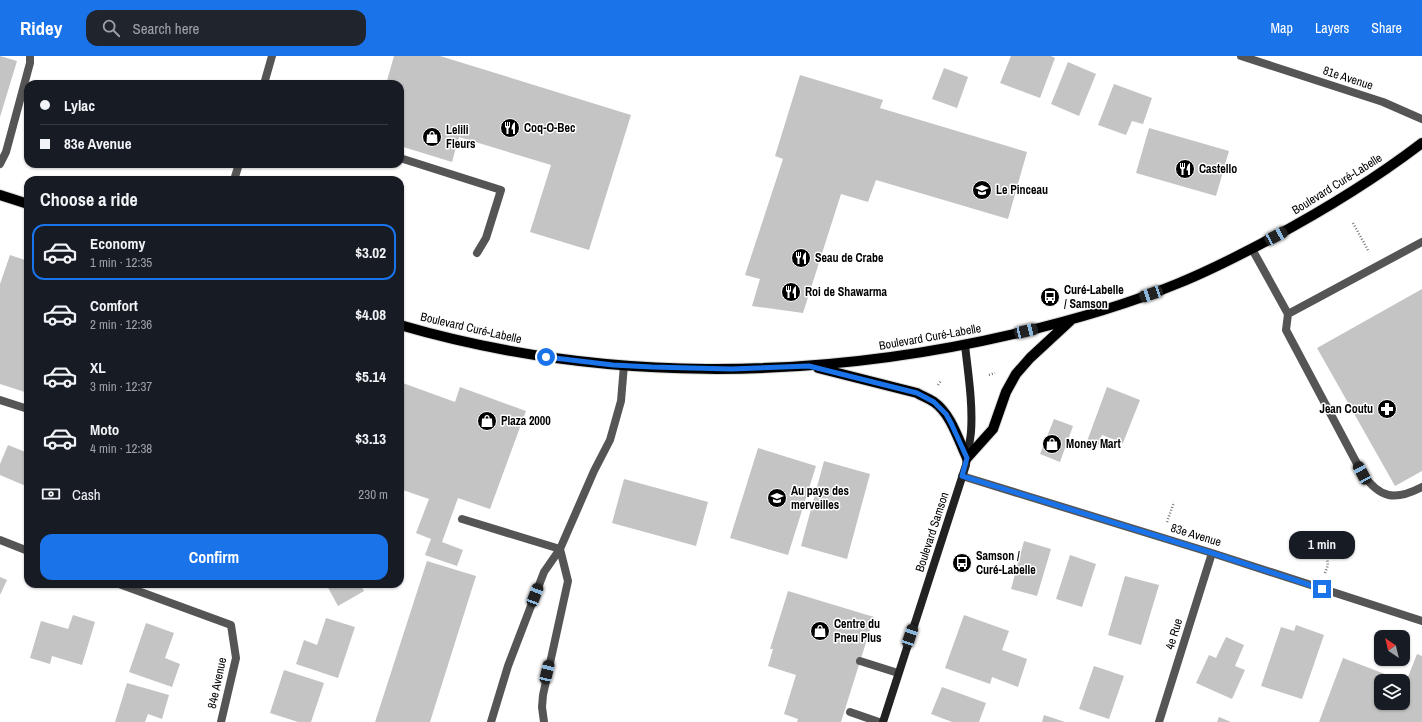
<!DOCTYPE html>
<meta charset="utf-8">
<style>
:root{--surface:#171b24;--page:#20242c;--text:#f1f3f6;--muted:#9ea1a6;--line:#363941;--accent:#1a73e8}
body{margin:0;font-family:"Archivo Narrow",sans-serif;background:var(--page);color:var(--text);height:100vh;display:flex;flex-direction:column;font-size:15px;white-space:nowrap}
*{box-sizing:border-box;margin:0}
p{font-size:13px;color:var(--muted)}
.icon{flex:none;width:22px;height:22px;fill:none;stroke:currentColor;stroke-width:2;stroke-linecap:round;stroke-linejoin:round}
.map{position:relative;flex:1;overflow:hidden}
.side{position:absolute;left:24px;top:120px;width:380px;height:412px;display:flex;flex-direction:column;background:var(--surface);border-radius:12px;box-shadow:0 1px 3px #0004}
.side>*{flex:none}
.banner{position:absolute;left:24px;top:24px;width:380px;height:88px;border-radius:12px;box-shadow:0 1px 3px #0004;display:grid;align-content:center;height:88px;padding:0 16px;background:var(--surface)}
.needle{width:26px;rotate:325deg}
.fabs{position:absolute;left:1374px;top:574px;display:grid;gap:8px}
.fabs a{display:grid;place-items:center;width:36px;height:36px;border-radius:8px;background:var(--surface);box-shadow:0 1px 3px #0004;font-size:20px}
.end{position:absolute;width:18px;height:18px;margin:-9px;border:5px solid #1a73e8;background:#fff;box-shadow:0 0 0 2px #fff}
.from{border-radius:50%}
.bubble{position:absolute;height:28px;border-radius:12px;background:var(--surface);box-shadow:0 1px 3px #0004;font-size:13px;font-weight:700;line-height:28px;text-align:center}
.car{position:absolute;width:12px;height:24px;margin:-12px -6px;border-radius:5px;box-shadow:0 0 3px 1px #0007;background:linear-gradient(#222 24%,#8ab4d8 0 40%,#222 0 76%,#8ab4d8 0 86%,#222 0)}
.banner b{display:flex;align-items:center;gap:14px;height:38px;font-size:15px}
.banner b+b{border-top:1px solid var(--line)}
.banner i{width:10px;height:10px;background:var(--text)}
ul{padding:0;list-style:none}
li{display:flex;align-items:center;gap:12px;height:56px;margin:0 8px 6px;padding:0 8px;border:2px solid transparent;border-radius:12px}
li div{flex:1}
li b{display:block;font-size:15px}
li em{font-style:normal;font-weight:700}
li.selected{border-color:var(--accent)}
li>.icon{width:36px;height:36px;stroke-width:1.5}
h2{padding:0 16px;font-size:18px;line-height:48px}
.pay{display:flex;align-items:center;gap:10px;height:44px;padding:0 16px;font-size:15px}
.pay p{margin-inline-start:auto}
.primary-button{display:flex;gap:8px;margin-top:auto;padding:8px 16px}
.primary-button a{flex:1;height:46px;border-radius:12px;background:var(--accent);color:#fff;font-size:16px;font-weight:700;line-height:46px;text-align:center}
header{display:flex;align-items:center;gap:24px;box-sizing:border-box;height:56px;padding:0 20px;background:var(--accent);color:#fff}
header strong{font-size:19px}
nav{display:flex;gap:22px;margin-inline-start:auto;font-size:14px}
.search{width:280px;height:36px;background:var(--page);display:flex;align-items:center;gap:10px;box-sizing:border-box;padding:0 14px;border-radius:12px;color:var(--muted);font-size:15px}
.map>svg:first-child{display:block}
</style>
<header>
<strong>Ridey</strong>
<div class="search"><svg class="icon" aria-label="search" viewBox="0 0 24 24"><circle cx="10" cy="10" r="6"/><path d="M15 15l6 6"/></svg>Search here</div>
<nav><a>Map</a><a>Layers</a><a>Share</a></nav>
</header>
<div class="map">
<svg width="1422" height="666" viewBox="0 0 1422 666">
<rect width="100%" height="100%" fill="#fff"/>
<path fill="#c4c4c4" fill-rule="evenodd" d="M0,0L17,5L0,61Z
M394,0H440L631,59L589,194L530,176L551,109L459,81L452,106L400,90V28H386Z
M1011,0H1051L1055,2L1040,42L1000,27Z
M1068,6L1096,18L1079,60L1051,48Z
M944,12L968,21L957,52L932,43Z
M800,19L883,44L880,52L1027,96L1008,163L876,124L868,146L841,138L803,257L752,250L760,223L745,219L783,103L775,100Z
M1114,28L1152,42L1143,68L1132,65L1126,79L1098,69Z
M1149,72L1229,95L1216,140L1136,117Z
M10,199L28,205V337L0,328V228Z
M1422,233V415L1395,430L1317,292Z
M400,326L455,346L460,331L526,355L490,453L458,442L442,486L463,494L457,510L425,499L431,483L416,477L429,443L400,433Z
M1107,331L1140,344L1123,387L1102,379L1097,392L1086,388Z
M1054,363L1073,370L1060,406L1040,398Z
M8,389L28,397V431L0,419V408Z
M758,392L816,410L788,499L730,482Z
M824,405L870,418L847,503L801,490Z
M624,423L708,446L696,490L612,467Z
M1024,485L1051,493L1037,540L1011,533Z
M1070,499L1096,508L1082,551L1056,543Z
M427,505L476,520L430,666H375Z
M1125,520L1159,529L1141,589L1108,579Z
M0,521L7,524L0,539Z
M326,528H360L364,535L338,550Z
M788,535L874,561L841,666H797L798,663L784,658L796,619L768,610L773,593H770Z
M73,559L95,566L82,609L52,600L50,608L30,602L41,565L68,573Z
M964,559L1009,575L1002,594L1027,603L1018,631L992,621L990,628L945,612Z
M326,562L355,571L338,622L296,608L304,584L317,589Z
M146,567L174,577L165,602L180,608L172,631L129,616Z
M1296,569L1324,579L1302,643L1261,630L1281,571L1294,575Z
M1226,581L1244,589L1235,610L1245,614L1232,643L1196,627L1209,599L1216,602Z
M1417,598L1422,600V666H1319L1343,602L1406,626ZM1381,625H1403V647H1381Z
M1094,610L1124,620L1109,663L1079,653Z
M284,614L324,627L311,666H298L270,657Z
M127,627L169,639L162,663L148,658L145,666H115Z
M942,631L986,647L979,666H952L931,658Z
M1044,659L1065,666H1042Z
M1219,661L1231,666H1217Z"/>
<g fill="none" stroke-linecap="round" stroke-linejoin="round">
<g stroke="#dbdbdb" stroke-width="12">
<path id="primary" d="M0,139L28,148
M400,269C599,327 813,325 1014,278C1070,265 1126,249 1179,227C1211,214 1242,198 1272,182C1324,154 1375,123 1422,87
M818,312L917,337C922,340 928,342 934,346C951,358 958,383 967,402L993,373L1006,336L1016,318L1030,302L1070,265"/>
</g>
<path stroke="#777" stroke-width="2.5" stroke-dasharray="1 2" stroke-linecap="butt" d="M1353,167L1369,196
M989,319L995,317
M938,329L941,325
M1167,466L1174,446
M1325,517L1328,509L1326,495"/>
<path stroke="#555" stroke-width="8" d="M400,102L501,134L486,182L477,197
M0,108L6,96L30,7V0
M1252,193L1288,258L1286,274L1362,417C1380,443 1395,445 1422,431
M1288,258L1422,186
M0,344L28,353
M462,463L560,493L594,415L610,384L621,345L624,309
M860,605L898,617
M850,656L879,666
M491,666L508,610L544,516L560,493
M544,666L542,651L543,639L568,525L560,493"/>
<path stroke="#555" stroke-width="8" d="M1241,0L1383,46L1422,63
M264,28L272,0
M234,124L239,108
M962,420L1212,497L1422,565
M0,484L28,495
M119,528L231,569L236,602L221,666
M1159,666L1212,497"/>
<path stroke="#222" stroke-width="8" d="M883,666L966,409C967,398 970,387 971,376C973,347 968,317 965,289"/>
<use href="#primary" stroke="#000" stroke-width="10"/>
</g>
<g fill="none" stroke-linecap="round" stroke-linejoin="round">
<path stroke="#1a73e8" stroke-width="5" d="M546,301L613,309L652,311L731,313L809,310L917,337L934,346L946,358L951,367L967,402L962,420L1212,497L1322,533"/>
</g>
<defs>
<g id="restaurant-disc" transform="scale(1)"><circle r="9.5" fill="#000" stroke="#fff"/><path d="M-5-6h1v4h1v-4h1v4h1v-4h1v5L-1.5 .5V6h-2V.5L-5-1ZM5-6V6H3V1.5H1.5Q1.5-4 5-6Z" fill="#fff"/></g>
<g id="shop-disc" transform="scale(1)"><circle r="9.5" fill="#000" stroke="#fff"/><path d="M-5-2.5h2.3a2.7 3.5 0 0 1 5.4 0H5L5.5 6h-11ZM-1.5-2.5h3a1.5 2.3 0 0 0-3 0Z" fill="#fff"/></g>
<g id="school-disc" transform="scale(1)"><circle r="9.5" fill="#000" stroke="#fff"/><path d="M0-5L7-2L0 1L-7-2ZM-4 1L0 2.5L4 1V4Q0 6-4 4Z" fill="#fff"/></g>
<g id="bus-disc" transform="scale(1)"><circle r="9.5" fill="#000" stroke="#fff"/><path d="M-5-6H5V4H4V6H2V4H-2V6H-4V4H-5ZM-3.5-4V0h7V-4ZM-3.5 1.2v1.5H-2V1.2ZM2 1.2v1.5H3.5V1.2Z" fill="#fff"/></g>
<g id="pharmacy-disc" transform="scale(1)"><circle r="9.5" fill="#000" stroke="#fff"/><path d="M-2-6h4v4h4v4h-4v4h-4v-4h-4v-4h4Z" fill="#fff"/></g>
</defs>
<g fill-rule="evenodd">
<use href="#restaurant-disc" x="510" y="72"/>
<use href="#shop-disc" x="432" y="81"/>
<use href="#restaurant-disc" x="1185" y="113"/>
<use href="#school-disc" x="982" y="134"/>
<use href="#restaurant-disc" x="801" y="202"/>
<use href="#restaurant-disc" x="791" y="236"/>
<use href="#bus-disc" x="1050" y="241"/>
<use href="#pharmacy-disc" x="1387" y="353"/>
<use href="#shop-disc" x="487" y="365"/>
<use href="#shop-disc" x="1052" y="388"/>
<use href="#school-disc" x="777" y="442"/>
<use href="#bus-disc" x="962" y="507"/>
<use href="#shop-disc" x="820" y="575"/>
</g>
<g text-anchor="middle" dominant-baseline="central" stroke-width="3" stroke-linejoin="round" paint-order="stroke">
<g font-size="12" fill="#000" stroke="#fff">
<text transform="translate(1348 22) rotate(18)">81e Avenue</text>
<text transform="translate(1337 128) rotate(-32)">Boulevard Curé-Labelle</text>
<text transform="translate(471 272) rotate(13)">Boulevard Curé-Labelle</text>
<text transform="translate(930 281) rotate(-10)">Boulevard Curé-Labelle</text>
<text transform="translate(932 476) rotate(-72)">Boulevard Samson</text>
<text transform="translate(1196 479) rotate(17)">83e Avenue</text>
<text transform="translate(1174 578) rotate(-73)">4e Rue</text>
<text transform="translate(217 627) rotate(-78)">84e Avenue</text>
</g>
<g font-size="12" font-weight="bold" fill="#000" stroke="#fff" text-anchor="start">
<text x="524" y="72">Coq-O-Bec</text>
<text x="446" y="74">Lelili<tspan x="446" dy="14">Fleurs</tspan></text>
<text x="1199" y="113">Castello</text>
<text x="996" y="134">Le Pinceau</text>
<text x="815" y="202">Seau de Crabe</text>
<text x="1064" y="234">Curé-Labelle<tspan x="1064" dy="14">/ Samson</tspan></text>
<text x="805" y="236">Roi de Shawarma</text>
<text x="1373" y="353" text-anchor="end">Jean Coutu</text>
<text x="501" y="365">Plaza 2000</text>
<text x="1066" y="388">Money Mart</text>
<text x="791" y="435">Au pays des<tspan x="791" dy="14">merveilles</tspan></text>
<text x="976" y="500">Samson /<tspan x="976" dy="14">Curé-Labelle</tspan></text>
<text x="834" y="568">Centre du<tspan x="834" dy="14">Pneu Plus</tspan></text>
</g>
</g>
</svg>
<div class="fabs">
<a><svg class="needle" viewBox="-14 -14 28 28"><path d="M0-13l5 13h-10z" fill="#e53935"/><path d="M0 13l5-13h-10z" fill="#9ea1a6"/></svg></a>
<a><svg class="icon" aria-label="layers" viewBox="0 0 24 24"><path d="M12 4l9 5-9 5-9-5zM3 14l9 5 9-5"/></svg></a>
</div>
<i class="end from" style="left:546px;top:301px"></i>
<i class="end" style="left:1322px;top:533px"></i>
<div class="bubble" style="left:1289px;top:475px;width:66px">1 min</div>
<i class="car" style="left:1276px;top:180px;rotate:62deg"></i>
<i class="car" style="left:1151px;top:238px;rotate:251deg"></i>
<i class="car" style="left:1026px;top:275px;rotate:77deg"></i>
<i class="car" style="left:1362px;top:417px;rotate:332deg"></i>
<i class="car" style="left:535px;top:539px;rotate:21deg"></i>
<i class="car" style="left:910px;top:580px;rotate:18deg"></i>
<i class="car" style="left:547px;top:616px;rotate:13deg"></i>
<div class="banner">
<b><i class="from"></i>Lylac</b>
<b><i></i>83e Avenue</b>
</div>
<section class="side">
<h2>Choose a ride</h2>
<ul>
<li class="selected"><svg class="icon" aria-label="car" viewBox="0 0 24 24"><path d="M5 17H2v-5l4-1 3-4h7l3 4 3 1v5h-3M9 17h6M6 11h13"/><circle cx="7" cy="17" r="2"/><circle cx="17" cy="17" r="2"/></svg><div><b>Economy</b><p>1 min · 12:35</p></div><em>$3.02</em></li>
<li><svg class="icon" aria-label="car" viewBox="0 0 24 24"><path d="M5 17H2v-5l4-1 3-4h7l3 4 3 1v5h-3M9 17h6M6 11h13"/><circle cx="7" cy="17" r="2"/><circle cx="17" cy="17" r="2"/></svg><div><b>Comfort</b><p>2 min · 12:36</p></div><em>$4.08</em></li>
<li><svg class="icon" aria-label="car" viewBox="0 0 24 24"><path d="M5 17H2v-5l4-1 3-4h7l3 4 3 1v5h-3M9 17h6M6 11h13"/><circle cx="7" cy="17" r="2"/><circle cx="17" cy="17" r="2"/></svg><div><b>XL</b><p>3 min · 12:37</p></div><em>$5.14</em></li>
<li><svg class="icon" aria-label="car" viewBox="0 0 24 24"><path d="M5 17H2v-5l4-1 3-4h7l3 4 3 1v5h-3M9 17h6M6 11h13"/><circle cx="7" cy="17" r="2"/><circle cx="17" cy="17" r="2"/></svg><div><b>Moto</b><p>4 min · 12:38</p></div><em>$3.13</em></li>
</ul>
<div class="pay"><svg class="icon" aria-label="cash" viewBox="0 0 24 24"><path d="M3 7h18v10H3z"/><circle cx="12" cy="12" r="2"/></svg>Cash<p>230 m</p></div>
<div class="primary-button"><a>Confirm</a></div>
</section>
</div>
